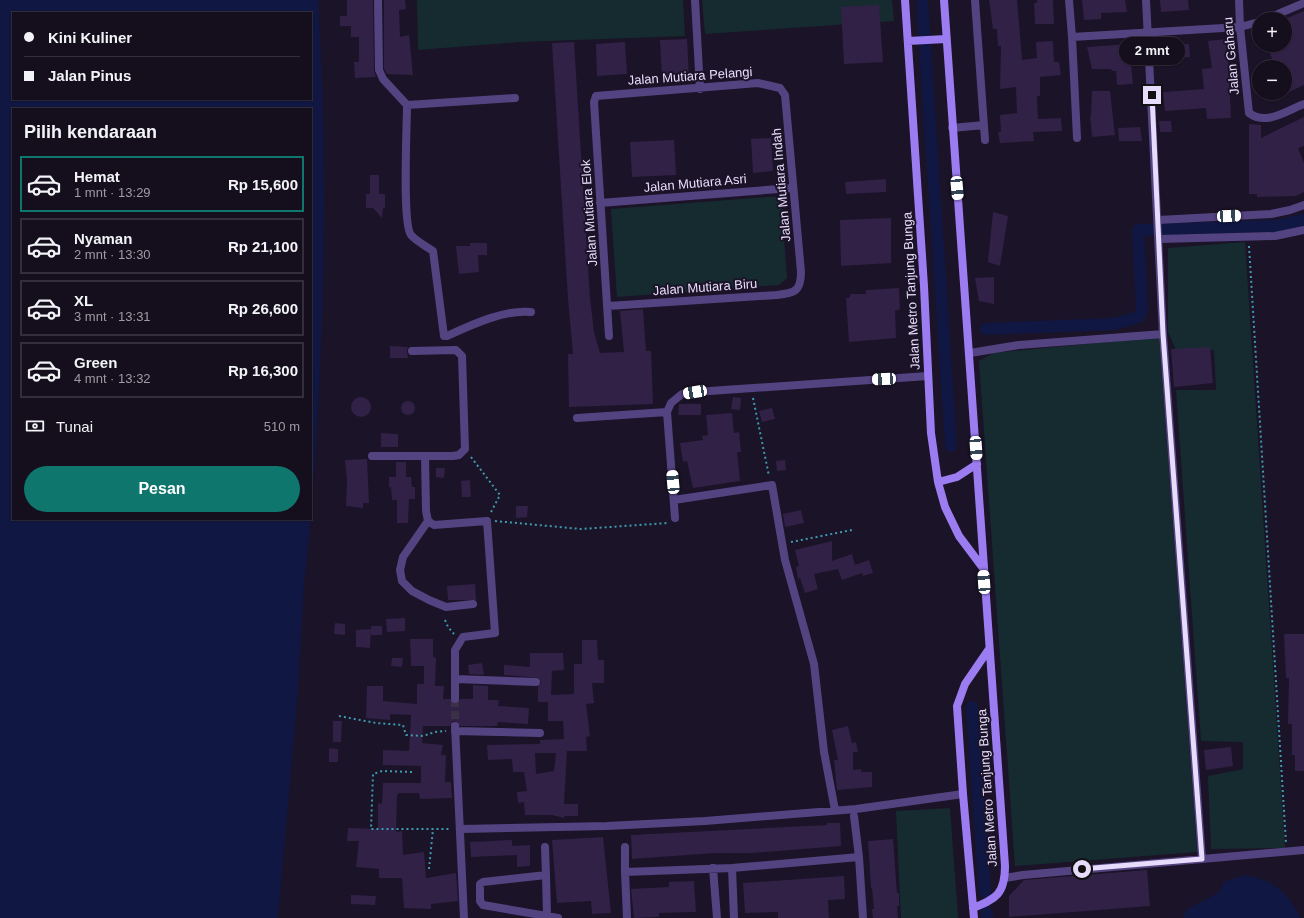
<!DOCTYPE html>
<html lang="id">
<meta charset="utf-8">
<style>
:root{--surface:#140e1d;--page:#211c2a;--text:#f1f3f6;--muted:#9d9ca4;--line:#332e3b;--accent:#0f766e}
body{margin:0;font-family:Arial,sans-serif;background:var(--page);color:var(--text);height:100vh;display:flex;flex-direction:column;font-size:15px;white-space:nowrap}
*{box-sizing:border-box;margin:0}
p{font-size:13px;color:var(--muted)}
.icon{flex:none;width:22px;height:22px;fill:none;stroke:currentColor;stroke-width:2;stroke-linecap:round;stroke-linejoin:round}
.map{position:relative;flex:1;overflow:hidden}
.panel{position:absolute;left:12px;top:108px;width:300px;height:412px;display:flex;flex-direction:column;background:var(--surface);border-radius:0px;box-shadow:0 1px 3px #0004,0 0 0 1px var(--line)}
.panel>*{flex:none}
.hud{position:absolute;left:12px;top:12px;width:300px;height:88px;border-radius:0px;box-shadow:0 1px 3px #0004,0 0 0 1px var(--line);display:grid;align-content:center;height:88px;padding:0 12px;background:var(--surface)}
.tools{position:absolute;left:1252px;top:12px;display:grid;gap:8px}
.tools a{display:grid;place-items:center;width:40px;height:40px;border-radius:50%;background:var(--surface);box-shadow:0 1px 3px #0004,0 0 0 1px var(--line);font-size:20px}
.end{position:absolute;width:18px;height:18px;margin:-9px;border:5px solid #e7dcfb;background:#111;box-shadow:0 0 0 2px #111}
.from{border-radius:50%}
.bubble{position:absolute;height:28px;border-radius:14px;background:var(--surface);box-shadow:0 1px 3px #0004,0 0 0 1px var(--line);font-size:13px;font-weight:600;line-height:28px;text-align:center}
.car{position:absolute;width:12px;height:24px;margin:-12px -6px;border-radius:5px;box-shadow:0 0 3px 1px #0007;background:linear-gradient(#fff 24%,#345 0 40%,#fff 0 76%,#345 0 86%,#fff 0)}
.hud b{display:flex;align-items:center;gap:14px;height:38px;font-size:15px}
.hud b+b{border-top:1px solid var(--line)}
.hud i{width:10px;height:10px;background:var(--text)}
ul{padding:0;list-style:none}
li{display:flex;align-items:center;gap:12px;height:56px;margin:0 8px 6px;padding:0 4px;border:2px solid var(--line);border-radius:0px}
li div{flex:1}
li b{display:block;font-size:15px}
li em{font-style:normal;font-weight:600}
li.active{border-color:var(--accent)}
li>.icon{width:36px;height:36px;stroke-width:1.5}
h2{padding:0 12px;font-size:18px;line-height:48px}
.pay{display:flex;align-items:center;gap:10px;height:44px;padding:0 12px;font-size:15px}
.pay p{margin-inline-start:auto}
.button{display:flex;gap:8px;margin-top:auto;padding:8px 12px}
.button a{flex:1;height:46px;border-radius:24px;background:var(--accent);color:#fff;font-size:16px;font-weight:600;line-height:46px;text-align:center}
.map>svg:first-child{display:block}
</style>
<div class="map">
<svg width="1304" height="918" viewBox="0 0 1304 918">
<rect width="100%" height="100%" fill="#1b1327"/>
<path fill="#162b30" d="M417,0H683L685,36L520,42L418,50Z
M702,0H892L894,21L705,34Z
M781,196L787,278L779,285L617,297L611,209Z
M1245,242L1285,848L1211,849L1208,776L1243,769V742L1201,741L1176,390H1216L1214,350L1177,352L1168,332V248Z
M1159,337L1197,852L1015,866L979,361L993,353Z
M950,808L958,918H901L896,811Z"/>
<path fill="#101742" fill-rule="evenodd" d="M0,0H318C329,173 324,346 311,519V109H13V519H311L304,584L298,691L278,918H0ZM13,13H311V99H13Z
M1245,875C1273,879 1288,893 1301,918H1183L1187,909L1218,893L1224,882Z"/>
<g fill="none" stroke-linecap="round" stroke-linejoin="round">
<path stroke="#101742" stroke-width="12" d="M922,0L951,446
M986,329L1114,324L1139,317L1142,310L1138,230L1275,226L1304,220
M972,707L985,892
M987,913V918"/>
</g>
<path fill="#312146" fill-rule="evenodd" d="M347,0H373L374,70L376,77L355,78L354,62H359V37H351V26H340V16H347Z
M384,0H405L406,9L399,10L400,37L409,35L413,75L387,74L384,69Z
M989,0H1017L1022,60L1037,58L1036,42L1053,41L1054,62H1059L1061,75L1040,77V96H1037L1038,119L1061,118L1062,131L1033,132L1034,141L1000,143L998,132H1001L1000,115L1017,113L1016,87L1000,89L1001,46H998L997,29H993Z
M1037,0H1053L1054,24H1035L1034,3H1037Z
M1082,0H1125L1127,12L1101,13V19L1084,20Z
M1160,0H1188L1189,10L1161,12Z
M879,5L883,62L844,64L841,7Z
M1304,11V85L1285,94V67H1276L1266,45H1285V19Z
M687,39L689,76L662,77L660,40Z
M1227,39L1231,118L1207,119L1206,108L1165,111L1163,92L1204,89L1202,69L1212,68L1208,41Z
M574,42L590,298L594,332L600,353L624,352L620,311L643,309L646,351H651L653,404L569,407L568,354H573L568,299L552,43Z
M625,42L627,74L597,76L596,44Z
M1129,44L1133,84L1117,85L1116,71H1112L1111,69H1092L1087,47Z
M1189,44L1190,57L1169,58V45Z
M1092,91H1110L1115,135L1092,137L1090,116L1091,115Z
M1304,117V146L1298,148L1304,163V192L1296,196L1257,197V194H1249V124L1261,125V138Z
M1159,121H1171L1172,132H1160Z
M1140,127L1142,141H1119L1118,128Z
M771,138L773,171L753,173L751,139Z
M674,140L676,175L632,177L630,142Z
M370,175H379V194H385V208H383L382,218L373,208H366V194H370Z
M886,179V192L846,194L845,182Z
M993,212L1008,216L1000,266L988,262Z
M891,218V263L841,266L840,220Z
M470,243H487V255H478L479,272L459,274L456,246H470Z
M994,277V304L979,301L975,278Z
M899,288L900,309L895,311L896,338L849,342L846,298H849L851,294H866V290Z
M390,346L408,347L407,351L408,358H390Z
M1210,347L1213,383L1174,387L1171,349Z
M733,397L741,398L740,410L731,409Z
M351 407a10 10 0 1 1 20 0a10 10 0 1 1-20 0Z
M401 408a7 7 0 1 1 14 0a7 7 0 1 1-14 0Z
M679,404H701V415H678Z
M772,408L775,419L762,422L759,411Z
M732,413L734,433L739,432L741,452H737L740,481L693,488L687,461L683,462L680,443L703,440L702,436L708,435L706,415Z
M381,433L398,434V447H381Z
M367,459L369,503H363V508L346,506L347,481L345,460Z
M785,460L786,470L777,471L776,461Z
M396,462H406V477H411L412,487H415V499H409L408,523H397V500H392L391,487L389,488V477H396Z
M436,468H445L444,478L436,477Z
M470,480L471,497H462L461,481Z
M516,506H528L527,517L516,518Z
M801,510L804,523L785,527L783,514Z
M832,541V561L852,554L855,565L869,560L873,573L863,576L862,573L842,580L838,569L814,574L818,589L805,593L800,578L798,579L796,567L799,566L795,550Z
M475,584L476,600H448L447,586Z
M405,618V631L387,632L386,619Z
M335,623L345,624V635L334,634Z
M371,626H382V635H371Z
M371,629L370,648L356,647V630Z
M1284,634H1304V771H1295V755H1292V724H1288L1289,678H1286Z
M410,639H433V657L436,658L435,686H444L443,699H450L455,704H458L460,699H473V685L488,686V700H499L498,706L529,708L528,724L498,722L497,726H460L455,721L452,722L450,726H423L422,743L443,745L441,755H446L445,782H451L452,798L420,799L419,793H398V795H397L396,832L402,831L403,855L424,852L426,878L456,873L458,901L431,904V909L404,908L402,878H379V869L356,867L359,841H347L348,828L378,829V803L382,804L383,783H421V766L383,765V750L409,751L411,715L390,714V720L366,718L367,686H383V701L417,704V684H424V666H411Z
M582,640H597L598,660H604V683H592L594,703L586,704L590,736L586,737L587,751H567L564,804H578V816H564V818L552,815H525L524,802L518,803L517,792L527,791L524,772H513L512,759L488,760L487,745L540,744V740L564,739L563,721H548V702H538V687L541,683L539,678L504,675V665L530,667V653H563L564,670L552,671L551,695L574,694V664H582ZM535,753H556L554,771L536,774Z
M392,658H403L402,667L391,666Z
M482,663L484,675L469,674L468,665Z
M333,721H342L341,742H333Z
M848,726L852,743L856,742L858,752H853V770L861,769V772H872V787L837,790L834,760H838L832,730Z
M1231,747L1233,766L1206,770L1204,750Z
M329,748L338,749V762H329Z
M827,823H840L841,846L752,853H715L632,859L631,835L827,825Z
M603,837L611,913L592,914L591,901L557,903L552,840Z
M893,839L897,893H899V906H897L898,918H873L872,909H874L872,888H871L868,841Z
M512,840V846L530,845V866L517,867V855L471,857L470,842Z
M1147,870L1150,906L1009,917V896L1024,880Z
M844,876L845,899L828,900L829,918H778V912L745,913L743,883Z
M694,881L696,912L659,913V917L634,918L631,889L669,887V882Z
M351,895L376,896L375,905L351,904Z"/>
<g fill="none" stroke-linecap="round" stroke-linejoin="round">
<path stroke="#3a3147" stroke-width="8" stroke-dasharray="8 4" stroke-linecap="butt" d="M455,699V726"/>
<path stroke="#3d9aaf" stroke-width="2" stroke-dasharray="2 3" stroke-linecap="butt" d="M1249,246L1286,843
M753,398L769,476
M471,457L500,495L491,512
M495,521L581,529L668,523
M791,542L852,530
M445,620L448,627L454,634
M339,716L376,723L403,725L406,735L423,736L435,732L446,731
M412,772L382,771L373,774L371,829H450
M429,869L433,829"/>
<path stroke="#544381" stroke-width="8" d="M378,0L379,70L383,79L407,105C407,125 402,224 411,235C416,241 426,246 433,251L444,336H447C471,325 505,309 531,312
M695,0L700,89
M975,0L985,140
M1069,0L1072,37
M1239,0L1240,27L1249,113C1266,126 1286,111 1304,104
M1266,19L1304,3
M407,105L515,98
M952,128L984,125
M1077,138L1072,37L1240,27L1259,22
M600,203L792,188
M1158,220L1271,214L1290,210L1304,205
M1159,239L1275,236L1304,230
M608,306L777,295C794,293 801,292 801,272L785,95L780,88L758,83L596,96L594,102L609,336
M1163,334L1202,859
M970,353L1019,345L1163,334L1146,0
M577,418L667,412
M372,456H453L459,455L465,449L462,356L456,350L412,351
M425,456L426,511L428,521L434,525L487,521L495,633L463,637L455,650V699
M674,500L772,485L785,560L814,664L824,752L835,810
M675,518L667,412L671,403L682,394L695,392L928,376
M428,521L403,557L400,570L402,581L412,591L429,600L446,607L473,604
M455,679L536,682
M455,726L464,918
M455,731L540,733
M461,829L607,826L705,821L856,809L963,794
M545,847L546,875L483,882L480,884V901L483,905L558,918
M625,847V872L732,868L859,857L854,816
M859,857L863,918
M713,868L717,918
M732,868L734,918
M625,872L627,918
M546,875L547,916
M1005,878L1023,875L1304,850"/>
<path stroke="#9c7df1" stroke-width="8" d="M905,0L924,286L931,433L938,482L945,507L959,536L983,568
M944,0L1005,866C1005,894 996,899 973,908
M908,41L946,39
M938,482L957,477L977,464
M974,918L963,794L957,706L965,684L989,649"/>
</g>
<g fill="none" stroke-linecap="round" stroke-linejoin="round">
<path stroke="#e7dcfb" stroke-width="5" d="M1082,869L1202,859L1163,334L1152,95"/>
</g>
<g text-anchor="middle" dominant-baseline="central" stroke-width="4" stroke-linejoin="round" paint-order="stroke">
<g font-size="13" fill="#e7dcfb" stroke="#1b1327">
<text transform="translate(1231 56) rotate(-95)">Jalan Gaharu</text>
<text transform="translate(690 76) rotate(-4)">Jalan Mutiara Pelangi</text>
<text transform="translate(695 183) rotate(-5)">Jalan Mutiara Asri</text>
<text transform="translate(781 185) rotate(-95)">Jalan Mutiara Indah</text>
<text transform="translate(589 213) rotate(-94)">Jalan Mutiara Elok</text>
<text transform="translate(705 287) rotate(-4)">Jalan Mutiara Biru</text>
<text transform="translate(911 291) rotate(-93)">Jalan Metro Tanjung Bunga</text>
<text transform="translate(987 788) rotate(-94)">Jalan Metro Tanjung Bunga</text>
</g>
</g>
</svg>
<div class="tools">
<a>+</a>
<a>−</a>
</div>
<i class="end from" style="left:1082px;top:869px"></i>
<i class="end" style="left:1152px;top:95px"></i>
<div class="bubble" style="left:1119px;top:37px;width:66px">2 mnt</div>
<i class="car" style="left:957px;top:188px;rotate:175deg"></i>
<i class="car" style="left:1229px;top:216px;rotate:87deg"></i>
<i class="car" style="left:884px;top:379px;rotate:267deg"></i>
<i class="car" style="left:695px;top:392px;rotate:260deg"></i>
<i class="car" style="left:976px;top:448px;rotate:176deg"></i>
<i class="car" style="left:673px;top:482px;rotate:355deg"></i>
<i class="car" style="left:984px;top:582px;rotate:356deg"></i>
<div class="hud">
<b><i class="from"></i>Kini Kuliner</b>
<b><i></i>Jalan Pinus</b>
</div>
<section class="panel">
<h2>Pilih kendaraan</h2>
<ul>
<li class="active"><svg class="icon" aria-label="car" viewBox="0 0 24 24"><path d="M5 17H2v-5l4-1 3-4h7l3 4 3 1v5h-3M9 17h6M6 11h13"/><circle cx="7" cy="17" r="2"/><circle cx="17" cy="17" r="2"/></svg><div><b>Hemat</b><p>1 mnt · 13:29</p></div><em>Rp 15,600</em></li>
<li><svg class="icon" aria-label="car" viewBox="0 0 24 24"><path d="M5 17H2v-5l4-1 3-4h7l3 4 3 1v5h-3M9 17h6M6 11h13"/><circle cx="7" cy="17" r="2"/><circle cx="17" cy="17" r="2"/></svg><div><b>Nyaman</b><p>2 mnt · 13:30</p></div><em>Rp 21,100</em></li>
<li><svg class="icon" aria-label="car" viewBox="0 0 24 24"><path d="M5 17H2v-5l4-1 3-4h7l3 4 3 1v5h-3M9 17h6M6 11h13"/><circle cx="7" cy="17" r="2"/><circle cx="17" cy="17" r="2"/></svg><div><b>XL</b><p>3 mnt · 13:31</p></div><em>Rp 26,600</em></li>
<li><svg class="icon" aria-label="car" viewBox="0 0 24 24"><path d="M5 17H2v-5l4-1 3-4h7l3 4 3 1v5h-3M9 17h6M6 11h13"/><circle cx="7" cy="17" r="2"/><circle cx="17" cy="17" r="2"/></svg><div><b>Green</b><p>4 mnt · 13:32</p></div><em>Rp 16,300</em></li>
</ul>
<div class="pay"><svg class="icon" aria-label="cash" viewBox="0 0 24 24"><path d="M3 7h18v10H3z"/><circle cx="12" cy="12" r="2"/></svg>Tunai<p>510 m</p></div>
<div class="button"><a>Pesan</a></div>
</section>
</div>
